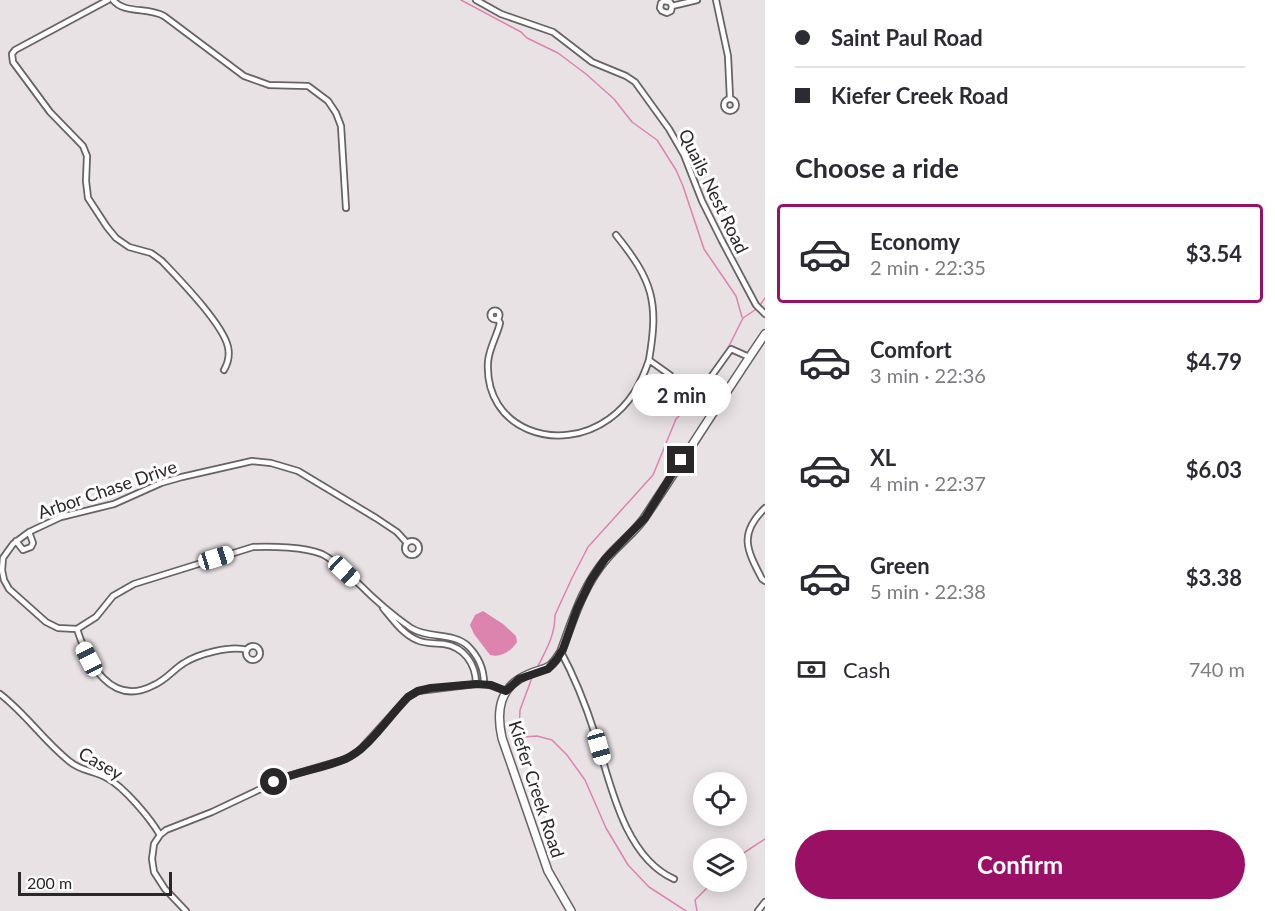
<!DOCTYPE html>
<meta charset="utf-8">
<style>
:root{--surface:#fff;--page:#f2f2f3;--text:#2b2b33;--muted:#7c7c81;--line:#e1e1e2;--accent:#991064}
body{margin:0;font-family:Lato,sans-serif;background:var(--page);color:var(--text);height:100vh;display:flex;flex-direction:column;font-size:22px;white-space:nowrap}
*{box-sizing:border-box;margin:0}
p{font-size:20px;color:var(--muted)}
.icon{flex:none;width:33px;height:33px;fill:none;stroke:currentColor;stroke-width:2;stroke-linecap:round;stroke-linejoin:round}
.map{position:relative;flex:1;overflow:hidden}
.details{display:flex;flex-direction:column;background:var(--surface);width:510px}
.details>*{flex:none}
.guide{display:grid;align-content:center;height:132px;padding:0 30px;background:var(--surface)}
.tools{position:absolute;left:693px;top:772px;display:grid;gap:12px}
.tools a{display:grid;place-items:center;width:54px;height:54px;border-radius:50%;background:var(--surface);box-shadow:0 3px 15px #0003;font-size:30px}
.scale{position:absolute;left:18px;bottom:15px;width:154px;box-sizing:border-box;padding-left:6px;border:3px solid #2a2728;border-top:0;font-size:16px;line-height:21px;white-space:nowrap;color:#2a2728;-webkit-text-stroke:4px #fff;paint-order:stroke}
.end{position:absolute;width:27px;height:27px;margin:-14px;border:8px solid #2a2728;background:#fff;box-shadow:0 0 0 3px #fff}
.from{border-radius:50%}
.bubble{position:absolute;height:42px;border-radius:21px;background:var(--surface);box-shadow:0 3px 15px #0003;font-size:20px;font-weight:700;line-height:42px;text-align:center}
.car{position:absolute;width:18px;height:36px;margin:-18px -9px;border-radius:8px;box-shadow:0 0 4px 2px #0007;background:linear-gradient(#fff 24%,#345 0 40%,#fff 0 76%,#345 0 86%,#fff 0)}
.guide b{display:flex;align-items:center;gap:21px;height:57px;font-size:22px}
.guide b+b{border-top:2px solid var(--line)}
.guide i{width:15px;height:15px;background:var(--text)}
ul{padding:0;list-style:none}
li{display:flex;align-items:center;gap:18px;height:99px;margin:0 12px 9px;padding:0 18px;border:3px solid transparent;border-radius:6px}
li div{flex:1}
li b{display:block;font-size:22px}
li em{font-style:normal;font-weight:700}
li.current{border-color:var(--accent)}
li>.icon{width:54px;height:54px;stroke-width:1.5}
h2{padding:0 30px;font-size:27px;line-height:72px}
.pay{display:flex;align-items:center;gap:15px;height:66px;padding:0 30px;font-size:22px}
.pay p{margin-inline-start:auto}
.button{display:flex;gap:12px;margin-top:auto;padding:12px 30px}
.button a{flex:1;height:69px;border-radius:36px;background:var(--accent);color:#fff;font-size:24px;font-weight:700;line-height:69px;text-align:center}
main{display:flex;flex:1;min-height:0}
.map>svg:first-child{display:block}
</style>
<main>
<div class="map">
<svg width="765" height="911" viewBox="0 0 765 911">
<rect width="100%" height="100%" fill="#e9e2e5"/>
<path fill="#dc83ae" d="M483,611L503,624L516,636L517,642C511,651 501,658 490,655L474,634L470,625L475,615Z"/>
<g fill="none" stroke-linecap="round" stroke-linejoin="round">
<path stroke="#dc83ae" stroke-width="1.5" d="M461,0L521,32L527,38L558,53L586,74L614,99L632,122L657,140L676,170L683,186L704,249L736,296L742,317
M725,354L743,318L758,308L765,298
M537,668C546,650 555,636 555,615L572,578L588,547L653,475L676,419L694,401
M533,675L520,710L519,732L523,737L537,736L552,740L567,755L585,780L606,828L628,865L649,887L686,911
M736,858L765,839
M697,911L695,900L713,882"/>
<g stroke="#696265" stroke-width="8">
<path id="street" d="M108,0L15,50L12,54L13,62L50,112L83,146L87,156L86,181L88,198L107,227L116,238L129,247L151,253L162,261C179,279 223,324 228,347C230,356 228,363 224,370
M113,0C124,14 148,7 164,16L244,76L269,85L308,86L328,101L336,113L341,126L346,208
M476,0L501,14L553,32L592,62L626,76L635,82L669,129L684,155L702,201L722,241L756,305L765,314
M716,0L728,56L730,98
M672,6L670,2L664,1L661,3L660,8L662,11L667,13L671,11L672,6L697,0
M724 105a6 6 0 1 1 12 0a6 6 0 1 1-12 0Z
M616,235C653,281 659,302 649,360
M490.5 315a4.5 4.5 0 1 1 9 0a4.5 4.5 0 1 1-9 0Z
M498,319L500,323C497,336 489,348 488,362C484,430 559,455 609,419C630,404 641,384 649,360L670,375L686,398L692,399L698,395L731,349L749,357
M765,508C738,534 747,550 762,579L765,581
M16,541L23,550L31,547L33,543L29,532
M405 548a7 7 0 1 1 14 0a7 7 0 1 1-14 0Z
M407,543L397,532L376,518L298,471L271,463L252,461L182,477L161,483L114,504L61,517L29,532L13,544L3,558L2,570L4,580L9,589L46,622L58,628L77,629L96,617L113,596L134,584L253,547C271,546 305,547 322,554C336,561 346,573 358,583C374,599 392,615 411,628C428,639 453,632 468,646C478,656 484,669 484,683
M383,608C393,620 403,634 417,640C425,644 435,643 444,644C464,647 476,664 476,684
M77,629C88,663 111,708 154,685C166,680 174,669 184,663C198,654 231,645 247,650
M246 653a7 7 0 1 1 14 0a7 7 0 1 1-14 0Z
M561,652C575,678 586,706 595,734C610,782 624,857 674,879
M0,694C26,714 44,741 69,761C80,771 95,771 107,778C124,787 150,818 160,835
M186,911L165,889L154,872L152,859L154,844L160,835L166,830L212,812L288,776L346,759L360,750L408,697L418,691L484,683L506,691
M758,911L765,902"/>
</g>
<g stroke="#696265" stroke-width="10">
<path id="secondary" d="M571,911L548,871L502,738C496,711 499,687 527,675C546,666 548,673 561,652C573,620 583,585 607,558C619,543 637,531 647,514C687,454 725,393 765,334"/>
</g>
<use href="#street" stroke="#fff" stroke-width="4.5"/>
<use href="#secondary" stroke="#fff" stroke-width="7"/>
</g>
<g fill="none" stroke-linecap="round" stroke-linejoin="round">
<path stroke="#2a2728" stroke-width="8" d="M274,782C297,771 322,769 345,759C368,750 390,715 408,697L418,691L431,688L476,684L491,685L506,691L519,679L548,669L557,659L563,649L577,609L591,580L605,559L645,518L681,460"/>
</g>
<g text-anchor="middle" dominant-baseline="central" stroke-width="6" stroke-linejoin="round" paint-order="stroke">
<g font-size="18" fill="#2a2728" stroke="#fff">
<text transform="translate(714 191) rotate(64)">Quails Nest Road</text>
<text transform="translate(107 489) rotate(-19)">Arbor Chase Drive</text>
<text transform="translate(101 763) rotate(30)">Casey</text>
<text transform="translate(537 789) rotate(72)">Kiefer Creek Road</text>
</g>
</g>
</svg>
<div class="tools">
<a><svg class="icon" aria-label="locate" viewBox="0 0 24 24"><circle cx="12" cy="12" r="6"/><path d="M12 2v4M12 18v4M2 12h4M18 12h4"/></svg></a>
<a><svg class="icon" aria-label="layers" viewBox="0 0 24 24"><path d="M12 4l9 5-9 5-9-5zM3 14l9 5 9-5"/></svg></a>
</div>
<div class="scale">200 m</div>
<i class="end from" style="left:274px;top:782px"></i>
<i class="end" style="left:681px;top:460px"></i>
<div class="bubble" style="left:632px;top:374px;width:99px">2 min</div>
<i class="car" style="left:216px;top:558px;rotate:73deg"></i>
<i class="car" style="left:344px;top:571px;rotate:133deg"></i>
<i class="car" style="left:89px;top:659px;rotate:333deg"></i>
<i class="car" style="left:599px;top:747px;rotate:164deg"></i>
</div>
<section class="details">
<div class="guide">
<b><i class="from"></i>Saint Paul Road</b>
<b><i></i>Kiefer Creek Road</b>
</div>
<h2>Choose a ride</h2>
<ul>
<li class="current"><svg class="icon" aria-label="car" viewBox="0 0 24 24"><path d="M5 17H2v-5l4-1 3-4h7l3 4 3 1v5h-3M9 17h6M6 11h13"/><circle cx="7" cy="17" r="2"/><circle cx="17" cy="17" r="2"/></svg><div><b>Economy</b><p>2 min · 22:35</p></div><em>$3.54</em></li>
<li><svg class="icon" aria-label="car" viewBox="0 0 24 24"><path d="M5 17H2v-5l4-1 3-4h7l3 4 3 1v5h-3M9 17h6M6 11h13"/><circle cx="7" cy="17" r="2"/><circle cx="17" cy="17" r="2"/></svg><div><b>Comfort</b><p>3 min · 22:36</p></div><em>$4.79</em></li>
<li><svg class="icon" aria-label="car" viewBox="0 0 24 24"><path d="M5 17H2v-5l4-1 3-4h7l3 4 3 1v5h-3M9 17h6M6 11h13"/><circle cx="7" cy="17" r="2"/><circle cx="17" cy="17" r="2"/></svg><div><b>XL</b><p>4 min · 22:37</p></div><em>$6.03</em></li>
<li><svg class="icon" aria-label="car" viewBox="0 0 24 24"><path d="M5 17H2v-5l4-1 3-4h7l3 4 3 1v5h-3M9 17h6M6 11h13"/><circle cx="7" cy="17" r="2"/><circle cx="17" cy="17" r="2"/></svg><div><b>Green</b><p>5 min · 22:38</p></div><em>$3.38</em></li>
</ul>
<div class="pay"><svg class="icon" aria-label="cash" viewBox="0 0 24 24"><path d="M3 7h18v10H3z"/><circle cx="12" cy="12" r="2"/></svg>Cash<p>740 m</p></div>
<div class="button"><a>Confirm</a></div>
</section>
</main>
